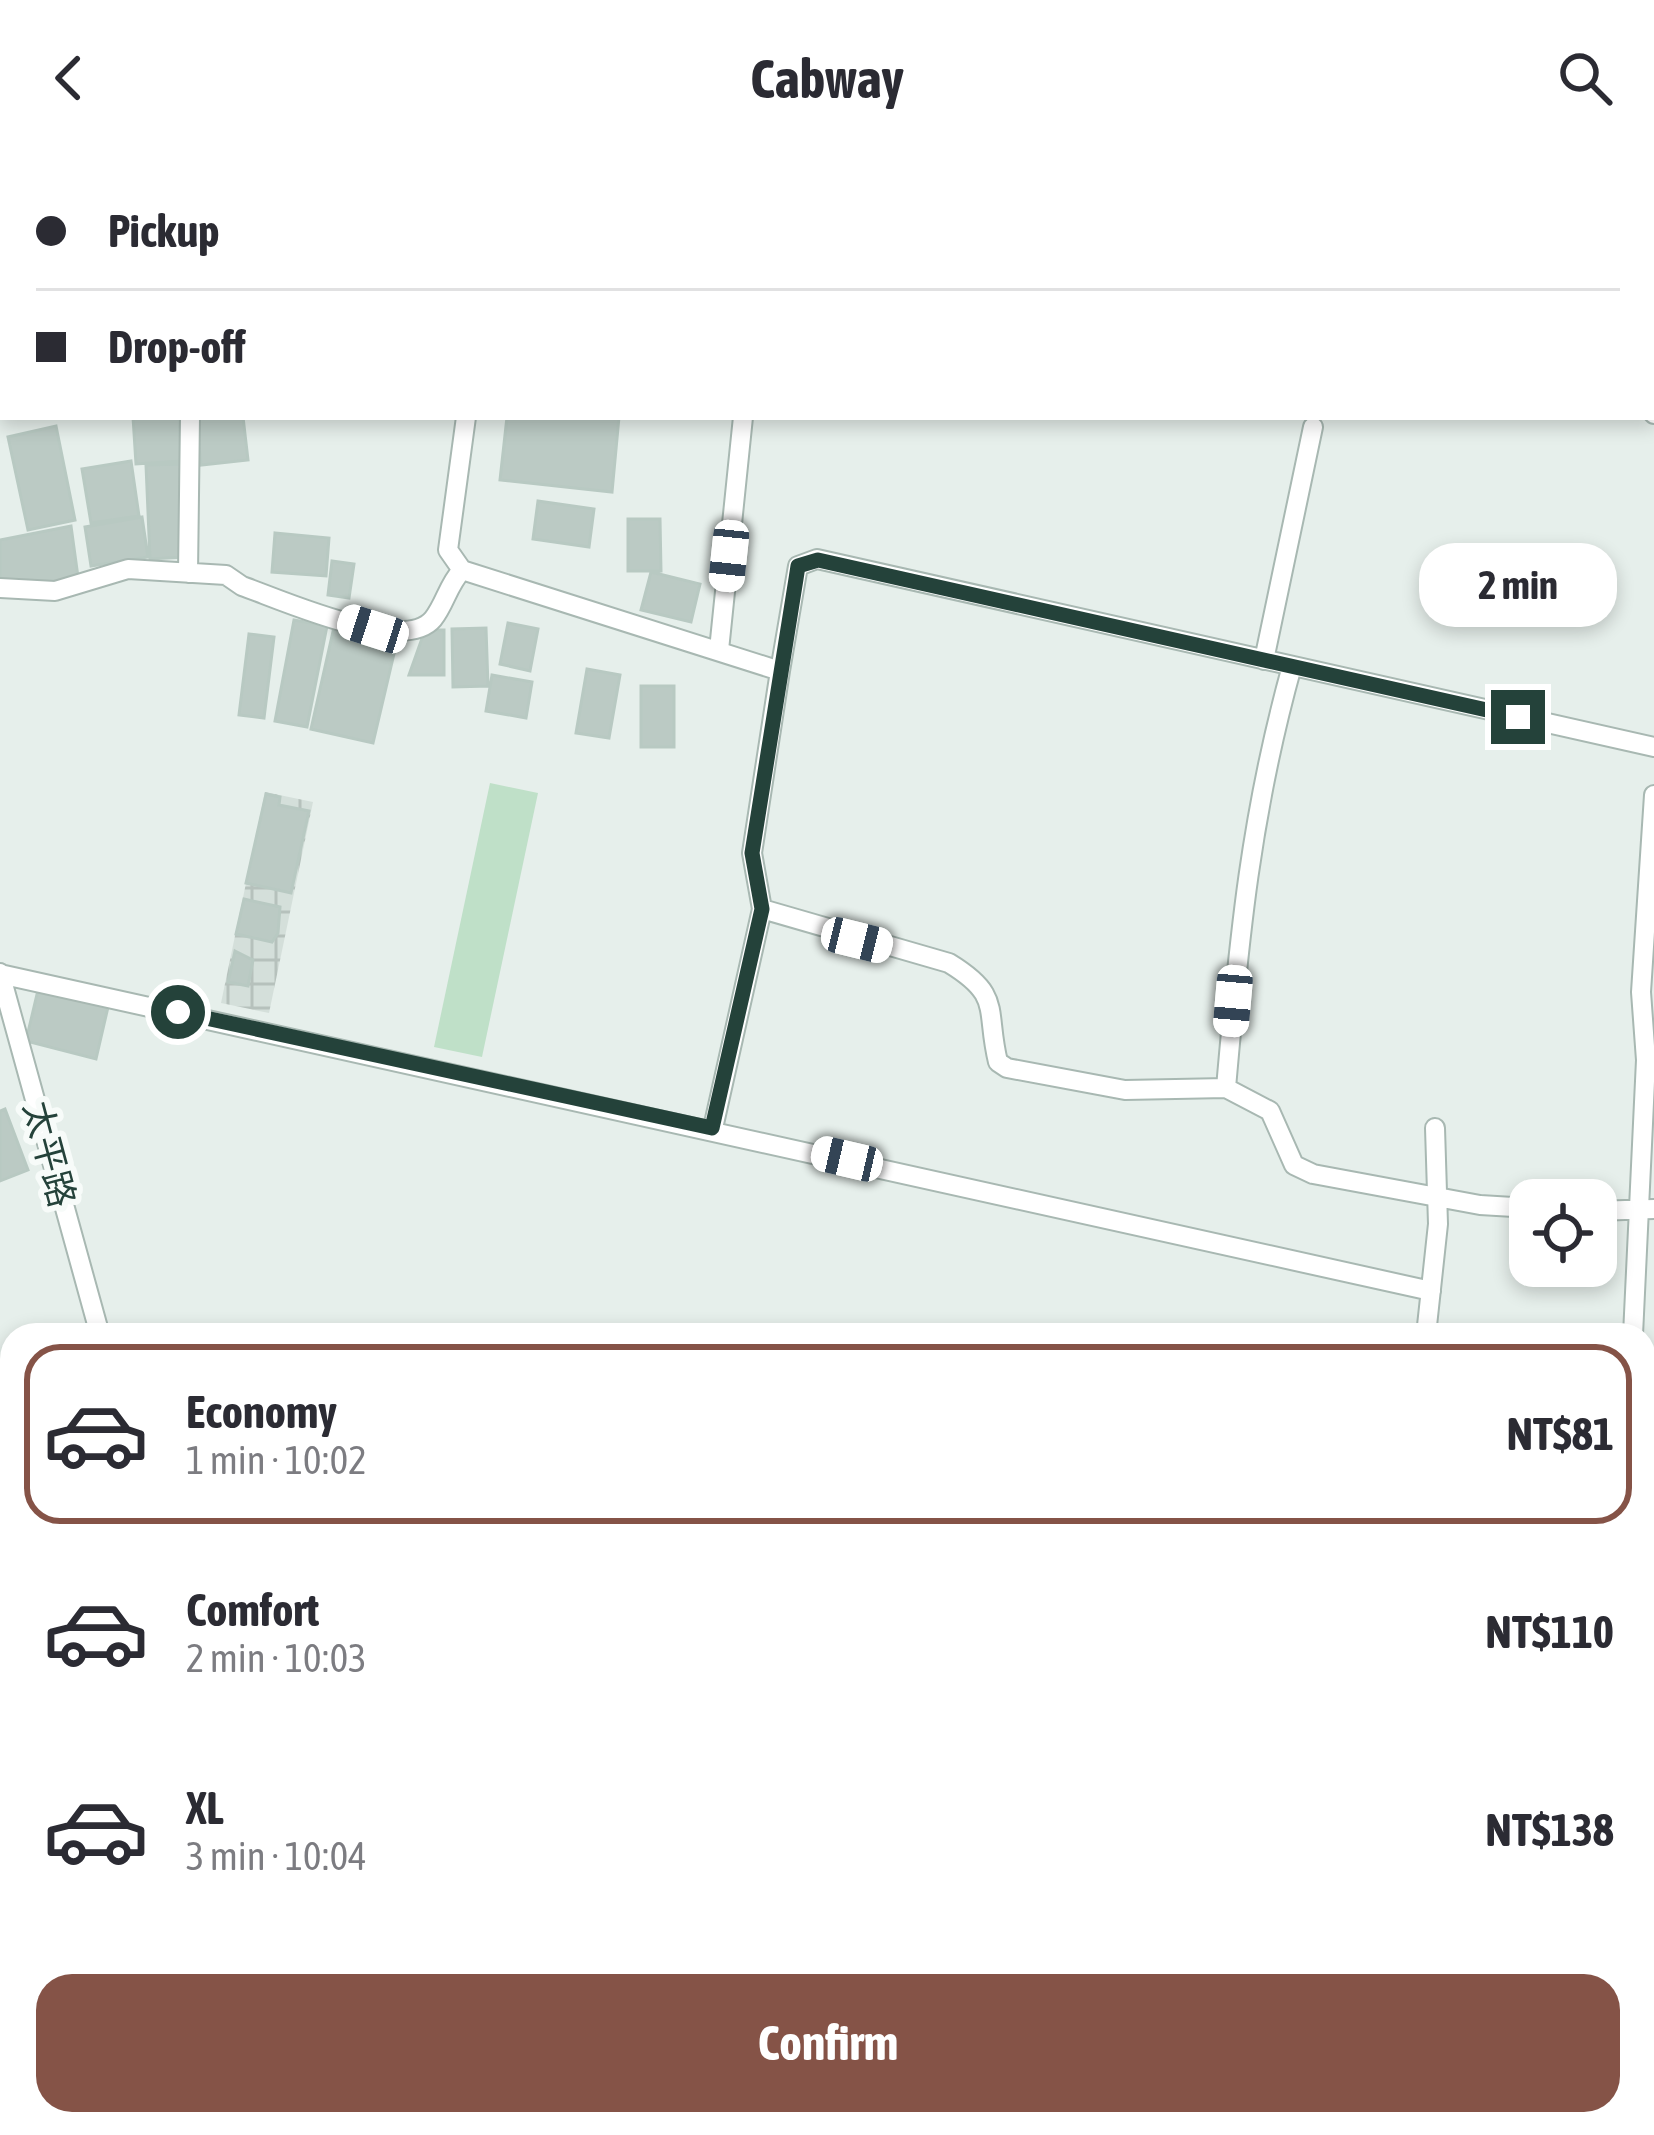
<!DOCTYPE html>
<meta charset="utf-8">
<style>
:root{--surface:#fff;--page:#f2f2f3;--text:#2b2b33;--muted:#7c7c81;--line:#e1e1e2;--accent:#855347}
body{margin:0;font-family:"Asap Condensed","Noto Sans TC",sans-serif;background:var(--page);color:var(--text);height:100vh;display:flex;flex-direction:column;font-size:45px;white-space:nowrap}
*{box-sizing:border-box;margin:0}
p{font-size:39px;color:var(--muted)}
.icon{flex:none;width:66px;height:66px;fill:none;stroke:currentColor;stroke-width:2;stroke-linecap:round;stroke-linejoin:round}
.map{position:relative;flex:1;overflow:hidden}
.sheet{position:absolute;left:0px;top:1167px;width:1656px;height:813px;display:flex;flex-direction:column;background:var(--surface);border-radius:36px 36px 0 0;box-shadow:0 6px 18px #0003}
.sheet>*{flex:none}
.banner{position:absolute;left:0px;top:0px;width:1656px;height:264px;box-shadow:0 6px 18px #0003;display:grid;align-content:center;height:264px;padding:0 36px;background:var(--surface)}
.fabs{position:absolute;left:1509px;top:1023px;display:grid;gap:24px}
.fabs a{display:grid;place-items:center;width:108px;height:108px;border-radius:24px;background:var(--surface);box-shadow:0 6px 18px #0003;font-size:60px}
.end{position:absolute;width:54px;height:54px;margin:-27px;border:15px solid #24423a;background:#fff;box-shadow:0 0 0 6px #fff}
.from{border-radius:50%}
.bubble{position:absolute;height:84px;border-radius:36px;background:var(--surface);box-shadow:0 6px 18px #0003;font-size:39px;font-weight:700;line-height:84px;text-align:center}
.car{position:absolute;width:36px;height:72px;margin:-36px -18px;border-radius:15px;box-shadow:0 0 9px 3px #0007;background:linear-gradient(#fff 24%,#345 0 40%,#fff 0 76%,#345 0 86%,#fff 0)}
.banner b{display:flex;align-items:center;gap:42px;height:114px;font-size:45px}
.banner b+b{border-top:3px solid var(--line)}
.banner i{width:30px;height:30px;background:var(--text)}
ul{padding:21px 0 0;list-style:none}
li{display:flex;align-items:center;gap:36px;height:180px;margin:0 24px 18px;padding:0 12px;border:6px solid transparent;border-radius:36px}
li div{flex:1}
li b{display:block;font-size:45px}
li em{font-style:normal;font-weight:700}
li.active{border-color:var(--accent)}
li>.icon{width:108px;height:108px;stroke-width:1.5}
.action{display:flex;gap:24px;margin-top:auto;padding:24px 36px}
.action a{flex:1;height:138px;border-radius:36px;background:var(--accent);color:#fff;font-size:48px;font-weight:700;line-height:138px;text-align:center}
header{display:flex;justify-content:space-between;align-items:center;height:156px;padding:0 36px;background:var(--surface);font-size:54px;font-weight:700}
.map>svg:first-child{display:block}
</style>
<header><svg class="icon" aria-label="back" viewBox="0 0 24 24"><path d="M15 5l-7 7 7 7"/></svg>Cabway<svg class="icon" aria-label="search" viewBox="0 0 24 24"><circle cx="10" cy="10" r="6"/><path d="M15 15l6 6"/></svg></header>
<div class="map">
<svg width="1654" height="1979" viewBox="0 0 1654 1979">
<defs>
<pattern id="industrial-grid" width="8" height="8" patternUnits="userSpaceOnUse" patternTransform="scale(3)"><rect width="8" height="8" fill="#d4dfda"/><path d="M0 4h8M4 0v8" fill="none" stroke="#b6c1bc"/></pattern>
<pattern id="cemetery-stones" width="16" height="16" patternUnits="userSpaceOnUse" patternTransform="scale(3)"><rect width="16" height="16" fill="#bfe0c8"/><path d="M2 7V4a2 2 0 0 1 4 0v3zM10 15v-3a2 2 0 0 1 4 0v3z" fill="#a4c1ad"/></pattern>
</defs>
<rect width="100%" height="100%" fill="#e6efeb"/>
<path fill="url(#industrial-grid)" d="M265,636L313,646L269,857L221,847Z"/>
<path fill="#bfe0c8" d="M490,627L538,637L482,901L434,891Z"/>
<path fill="url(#cemetery-stones)" d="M984,0H1547L1554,3H998Z"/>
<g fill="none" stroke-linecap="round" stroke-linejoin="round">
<path stroke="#8ec9d4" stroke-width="18" d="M0,1811L12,1840
M66,1968L71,1979"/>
</g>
<path fill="#bbcac4" stroke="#b8c9c2" stroke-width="3" d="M0,77H3L2,138L0,137Z
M133,261H179L182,305L136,308Z
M196,261H243L248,304L201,309Z
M507,261H619L612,336L500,324Z
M56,270L75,364L28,374L8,281Z
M131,305L139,360L91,367L82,313Z
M182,308L186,401L150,403L146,309Z
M538,345L594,353L589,391L533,383Z
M142,361L148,401L91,410L85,371Z
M628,363H660L661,415H628Z
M71,370L78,421L56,430L0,426V384Z
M275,377L329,382L326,420L272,416Z
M332,405L354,408L349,442L328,439Z
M651,416L700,428L691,466L641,454Z
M294,464L327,470L307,571L275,565Z
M508,467L538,473L530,515L500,508Z
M334,471L397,485L373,587L311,573Z
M486,472L488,530L453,531L452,473Z
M425,474H444V519H409Z
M249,478L274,481L264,562L239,559Z
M587,513L620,519L609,582L576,577Z
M492,519L532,526L526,562L486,555Z
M641,530H674V591H641Z
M266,638L280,641L279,649L309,655L291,737L246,727Z
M244,743L280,751L278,777L272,786L236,778Z
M235,795L253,804L248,830L228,826Z
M38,834L108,851L96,903L26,885Z
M5,953L28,1014L0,1025V955Z
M0,1238L12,1265L0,1273Z"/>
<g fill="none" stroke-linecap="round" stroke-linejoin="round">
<g stroke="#a8b8b2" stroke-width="22">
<path id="minor" d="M1013,0L1024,3
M13,3V0
M743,3L756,0
M770,3V0
M0,147H3
M1653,257L1654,258
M462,414L448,394L466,261
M188,417L190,261
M0,432L55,435L128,413L226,419L242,430C282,444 403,499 433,463C445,448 448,429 462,414L780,515L752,697L762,753L713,972
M719,494L743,261
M1264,504L1313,271
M780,515L798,410L817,403L1654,591
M762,753L949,807C1003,840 985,853 998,906L1007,912L1125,934L1226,932L1270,955L1294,1009L1313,1018L1480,1049L1530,1052
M0,817L100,1179
M0,818L1431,1135
M1226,932C1239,782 1251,657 1292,510
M1596,1055L1654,1053
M1426,1179L1438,1068L1435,972
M1633,1179L1646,904L1641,836L1654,639
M1644,1470L1654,1472
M1644,1770L1654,1774
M1644,1812L1654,1803
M335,1968L338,1979
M1452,1979L1465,1968"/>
</g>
<use href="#minor" stroke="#fff" stroke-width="18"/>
</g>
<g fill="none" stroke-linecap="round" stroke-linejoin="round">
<path stroke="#24423a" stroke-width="15" d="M178,856L712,972L762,753L752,697L796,423L798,410L818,404L1518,561"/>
</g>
<g text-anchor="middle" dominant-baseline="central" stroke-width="12" stroke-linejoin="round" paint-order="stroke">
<g font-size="36" fill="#24423a" stroke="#f7fbf9">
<text transform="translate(50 998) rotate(75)">太平路</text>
</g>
</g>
</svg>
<div class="fabs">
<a><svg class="icon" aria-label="locate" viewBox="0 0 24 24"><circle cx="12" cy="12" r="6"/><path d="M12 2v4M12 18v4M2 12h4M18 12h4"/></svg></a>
</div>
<i class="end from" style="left:178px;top:856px"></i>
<i class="end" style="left:1518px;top:561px"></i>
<div class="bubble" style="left:1419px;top:387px;width:198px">2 min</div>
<i class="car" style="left:729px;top:400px;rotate:186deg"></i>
<i class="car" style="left:373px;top:473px;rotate:288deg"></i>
<i class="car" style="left:857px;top:784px;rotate:104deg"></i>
<i class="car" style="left:1233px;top:845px;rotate:185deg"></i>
<i class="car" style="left:847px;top:1003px;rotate:283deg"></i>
<div class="banner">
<b><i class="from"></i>Pickup</b>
<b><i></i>Drop-off</b>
</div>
<section class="sheet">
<ul>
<li class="active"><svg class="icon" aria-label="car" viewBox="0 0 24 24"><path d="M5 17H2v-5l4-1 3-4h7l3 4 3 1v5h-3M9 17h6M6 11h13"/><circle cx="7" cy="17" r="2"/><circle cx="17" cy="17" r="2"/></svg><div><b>Economy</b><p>1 min · 10:02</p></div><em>NT$81</em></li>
<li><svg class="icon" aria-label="car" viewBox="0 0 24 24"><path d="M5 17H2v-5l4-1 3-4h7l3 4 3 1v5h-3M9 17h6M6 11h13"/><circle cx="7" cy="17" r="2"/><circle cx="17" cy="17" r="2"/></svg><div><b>Comfort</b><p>2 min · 10:03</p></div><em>NT$110</em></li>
<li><svg class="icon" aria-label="car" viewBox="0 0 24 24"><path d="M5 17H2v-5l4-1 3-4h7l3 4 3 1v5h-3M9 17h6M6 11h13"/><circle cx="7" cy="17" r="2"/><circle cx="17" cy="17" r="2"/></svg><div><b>XL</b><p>3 min · 10:04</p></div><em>NT$138</em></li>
</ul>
<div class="action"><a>Confirm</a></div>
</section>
</div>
